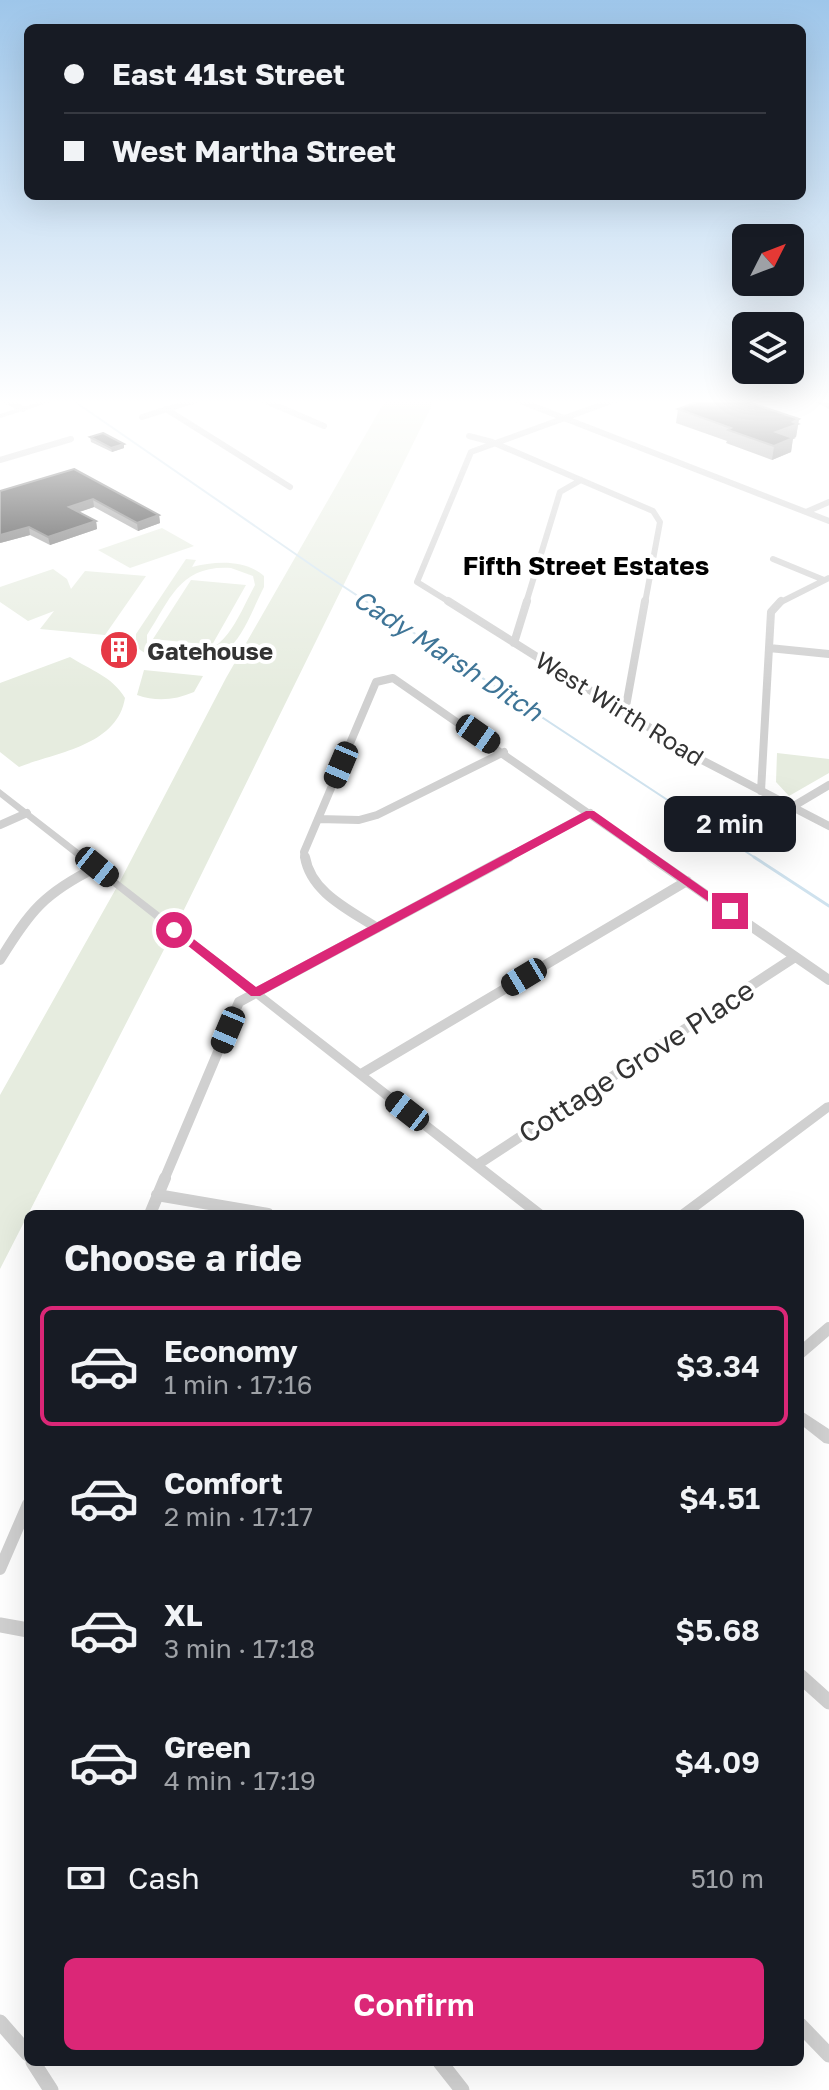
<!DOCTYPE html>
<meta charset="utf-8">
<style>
:root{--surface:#171b24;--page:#20242c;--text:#f1f3f6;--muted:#9ea1a6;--line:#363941;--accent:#db2777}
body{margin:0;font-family:"Golos Text",sans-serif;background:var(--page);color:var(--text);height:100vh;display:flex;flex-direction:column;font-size:30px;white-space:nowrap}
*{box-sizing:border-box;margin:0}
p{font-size:26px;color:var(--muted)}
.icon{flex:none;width:44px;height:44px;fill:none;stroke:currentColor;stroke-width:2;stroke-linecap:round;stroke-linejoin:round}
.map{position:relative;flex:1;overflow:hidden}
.side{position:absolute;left:24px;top:1210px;width:780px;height:856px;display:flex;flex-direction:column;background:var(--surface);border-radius:12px;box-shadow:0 8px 32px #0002}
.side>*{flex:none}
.banner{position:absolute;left:24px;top:24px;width:782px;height:176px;border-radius:12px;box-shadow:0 8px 32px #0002;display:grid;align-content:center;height:176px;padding:0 40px;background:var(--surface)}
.needle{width:52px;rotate:48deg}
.fabs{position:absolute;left:732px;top:224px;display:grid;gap:16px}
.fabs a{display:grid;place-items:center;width:72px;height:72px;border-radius:12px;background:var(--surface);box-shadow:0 8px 32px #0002;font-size:40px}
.end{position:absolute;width:36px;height:36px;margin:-18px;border:10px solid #db2777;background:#fff;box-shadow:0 0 0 4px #fff}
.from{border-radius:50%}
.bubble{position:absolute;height:56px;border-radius:12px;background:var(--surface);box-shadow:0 8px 32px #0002;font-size:26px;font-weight:600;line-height:56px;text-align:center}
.car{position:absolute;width:24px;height:48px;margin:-24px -12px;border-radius:10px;box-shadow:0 0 6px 2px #0007;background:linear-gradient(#222 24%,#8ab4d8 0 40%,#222 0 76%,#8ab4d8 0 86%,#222 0)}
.banner b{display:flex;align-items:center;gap:28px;height:76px;font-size:30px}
.banner b+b{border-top:2px solid var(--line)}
.banner i{width:20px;height:20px;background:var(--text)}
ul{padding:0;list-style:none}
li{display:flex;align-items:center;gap:24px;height:120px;margin:0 16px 12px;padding:0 24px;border:4px solid transparent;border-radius:12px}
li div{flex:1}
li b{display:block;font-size:30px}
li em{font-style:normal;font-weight:600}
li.current{border-color:var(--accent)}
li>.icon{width:72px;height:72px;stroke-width:1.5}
h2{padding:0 40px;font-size:36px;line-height:96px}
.pay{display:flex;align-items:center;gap:20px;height:88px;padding:0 40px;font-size:30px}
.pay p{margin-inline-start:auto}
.action{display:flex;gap:16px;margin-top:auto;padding:16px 40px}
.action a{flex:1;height:92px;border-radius:12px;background:var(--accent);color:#fff;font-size:32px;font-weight:600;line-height:92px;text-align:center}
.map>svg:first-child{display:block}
</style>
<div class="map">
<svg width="829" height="2090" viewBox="0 0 829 2090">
<rect width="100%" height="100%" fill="#fff"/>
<path fill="#e6ecdf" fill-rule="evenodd" d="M386,399H435L174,930L0,1269V1095L118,885L226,678Z
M162,528L194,546L130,568L98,550Z
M186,559L196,560L192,567C215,561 245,559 264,576V587C254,606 245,633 230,647C207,668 157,668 136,646V634ZM231,568L253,576L255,585C235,622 225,659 176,656C165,655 155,652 147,644V635C171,598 180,565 231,568Z
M53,569L67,579L71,589L85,571L146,576L105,635L40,629L54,611L28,621L0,602V587Z
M191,580L246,585L212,645L153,639Z
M70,657C90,670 112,676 125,698C117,746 57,752 19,767L0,752V683Z
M144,670L203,676L194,692C175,700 157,702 137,695Z
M777,753L829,759V773L789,796L776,782Z"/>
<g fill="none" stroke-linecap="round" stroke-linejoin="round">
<path stroke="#cfe2ee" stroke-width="2" d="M71,399L323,573L757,859"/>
<path stroke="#cfe2ee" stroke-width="3" d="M754,857L829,906"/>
<path stroke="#d0d0d0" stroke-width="6" d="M3,399L23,409
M261,399L324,426
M515,399L829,521
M166,409L290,487
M142,417L200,399
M469,436L492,442L653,511L660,522L645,603
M0,460L71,439
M806,512L829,502
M773,559L824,580
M451,603L417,582L471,452L617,399
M526,603L560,492L581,480
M779,603L829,578"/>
<path stroke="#d0d0d0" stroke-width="8" d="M448,601L698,758L829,826
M514,643L527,601
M769,648L829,654
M625,712L645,601
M761,791L771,612L781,601
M792,807L829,785
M318,819L359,820L377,815L504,752
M0,825L27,813
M305,859L304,852L376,682L393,678L654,859
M505,859L590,813"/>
<path stroke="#d0d0d0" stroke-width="10" d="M305,857C311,893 350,910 377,928
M651,857L829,980
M0,960C30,911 44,893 97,867
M361,1074L687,881
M477,1165L795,957
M164,1180L239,1002L509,857"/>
<path stroke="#d0d0d0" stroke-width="12" d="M157,1195L268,1214
M150,1214L165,1178
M800,1353L829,1328
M0,1569L28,1504"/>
<path stroke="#d0d0d0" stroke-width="15" d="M0,1625L28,1630
M800,1676L829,1702
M0,2022L28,2054
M800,2025L829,2055
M33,2062L51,2090
M440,2062L462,2090"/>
<path fill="#d0d0d0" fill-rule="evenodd" d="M49,399H60L0,418V414Z
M0,789L544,1211L546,1214H530L0,797Z
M829,1102V1112L693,1214H677L679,1211L825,1103Z
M800,1410L829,1429V1444L824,1443L800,1424Z"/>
<path fill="#ababab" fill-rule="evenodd" d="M809,399H821L829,403V409Z"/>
</g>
<path fill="#8c8c8c" d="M705,399H747L746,402L799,419L796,437L793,438L791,452L772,460L726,443L727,441L676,423L678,409Z
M90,437L124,444V448L112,452L91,442Z
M74,469L159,515L160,523L138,531L94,507L79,512L96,521L97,529L50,545L30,535L0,543Z
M126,636L128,647L121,657L108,656L107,645Z"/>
<path fill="#5f5f5f" d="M799,419L796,437L793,438L791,452L772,460L776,432Z
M124,444V448L112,452L111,448Z
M93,499L94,507L70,515L69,507Z
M159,515L160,523L138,531L137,523Z
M96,521L97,529L50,545L48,537Z
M29,527L30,535L0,543V535Z
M126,636L128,647L121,657L119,646Z"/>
<path fill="#1a1a1a" stroke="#5f5f5f" stroke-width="2" d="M705,399H744L742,400L799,419L793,422L798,424L776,432L793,438L774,446L728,430L731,428L678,409Z
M103,433L124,444L111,448L90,437Z
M74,469L159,515L137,523L93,499L69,507L96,521L48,537L29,527L0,535V491Z
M114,635L126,636L119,646L107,645Z"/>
<linearGradient id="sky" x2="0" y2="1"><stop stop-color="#9ec6ea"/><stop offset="0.58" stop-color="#fff"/><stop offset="1" stop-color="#fff" stop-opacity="0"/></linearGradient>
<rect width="829" height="692" fill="url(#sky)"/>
<path fill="#db2777" d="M586,811H594L736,911L726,914L590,818L260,996H251L168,930L178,927L256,987Z"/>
<defs>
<g id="building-disc" transform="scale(2)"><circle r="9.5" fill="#e63946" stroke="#fff"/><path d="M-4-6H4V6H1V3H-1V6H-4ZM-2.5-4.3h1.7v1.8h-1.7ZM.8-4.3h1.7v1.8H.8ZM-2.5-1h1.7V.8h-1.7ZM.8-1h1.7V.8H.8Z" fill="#fff"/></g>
</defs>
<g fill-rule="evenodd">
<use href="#building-disc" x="119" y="650"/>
</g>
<g text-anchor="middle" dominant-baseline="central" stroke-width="8" stroke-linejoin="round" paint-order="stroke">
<g font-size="24" font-weight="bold" fill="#333" stroke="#fff" text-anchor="start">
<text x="147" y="650">Gatehouse</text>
</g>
<g font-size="24" fill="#333" stroke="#fff">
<text transform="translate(620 708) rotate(32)">West Wirth Road</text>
</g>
<g font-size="26" font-weight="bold" fill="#000" stroke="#fff">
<text x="586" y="565">Fifth Street Estates</text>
</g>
<g font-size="26" font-style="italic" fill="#3f7597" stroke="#fff">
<text transform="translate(448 655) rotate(33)">Cady Marsh Ditch</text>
</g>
<g font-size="28" fill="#333" stroke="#fff">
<text transform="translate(636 1061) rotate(-33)">Cottage Grove Place</text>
</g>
</g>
</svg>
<div class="fabs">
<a><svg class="needle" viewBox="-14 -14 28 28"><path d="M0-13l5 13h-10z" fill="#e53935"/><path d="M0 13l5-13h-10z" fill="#9ea1a6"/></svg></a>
<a><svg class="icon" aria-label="layers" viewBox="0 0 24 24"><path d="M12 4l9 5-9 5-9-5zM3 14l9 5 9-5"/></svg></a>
</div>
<i class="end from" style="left:174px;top:930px"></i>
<i class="end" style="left:730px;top:911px"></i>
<div class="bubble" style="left:664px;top:796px;width:132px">2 min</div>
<i class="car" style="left:478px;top:734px;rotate:125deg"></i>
<i class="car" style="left:341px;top:765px;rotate:203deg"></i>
<i class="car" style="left:97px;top:867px;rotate:129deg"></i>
<i class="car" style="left:524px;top:977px;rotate:239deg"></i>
<i class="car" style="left:228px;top:1030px;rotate:203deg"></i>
<i class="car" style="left:407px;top:1111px;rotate:308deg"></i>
<div class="banner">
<b><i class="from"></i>East 41st Street</b>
<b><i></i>West Martha Street</b>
</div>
<section class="side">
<h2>Choose a ride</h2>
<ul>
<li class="current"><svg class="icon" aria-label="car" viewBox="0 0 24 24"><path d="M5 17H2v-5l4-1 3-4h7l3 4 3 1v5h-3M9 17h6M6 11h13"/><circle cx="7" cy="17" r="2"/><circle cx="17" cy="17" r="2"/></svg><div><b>Economy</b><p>1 min · 17:16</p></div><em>$3.34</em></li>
<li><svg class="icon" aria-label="car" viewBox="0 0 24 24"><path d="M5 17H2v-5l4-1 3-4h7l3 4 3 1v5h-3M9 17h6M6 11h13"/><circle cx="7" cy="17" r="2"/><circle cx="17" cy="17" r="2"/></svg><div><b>Comfort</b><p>2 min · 17:17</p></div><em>$4.51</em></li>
<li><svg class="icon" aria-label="car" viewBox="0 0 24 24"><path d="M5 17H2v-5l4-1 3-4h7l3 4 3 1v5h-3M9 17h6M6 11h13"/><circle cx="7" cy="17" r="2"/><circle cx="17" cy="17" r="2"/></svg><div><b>XL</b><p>3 min · 17:18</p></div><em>$5.68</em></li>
<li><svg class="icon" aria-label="car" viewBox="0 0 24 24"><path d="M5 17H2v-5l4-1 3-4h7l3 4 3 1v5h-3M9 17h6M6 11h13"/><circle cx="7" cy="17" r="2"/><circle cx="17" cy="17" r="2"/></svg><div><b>Green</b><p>4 min · 17:19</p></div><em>$4.09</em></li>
</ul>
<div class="pay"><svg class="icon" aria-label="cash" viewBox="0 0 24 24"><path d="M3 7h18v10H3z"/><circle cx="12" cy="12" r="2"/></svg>Cash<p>510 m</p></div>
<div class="action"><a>Confirm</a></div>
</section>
</div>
